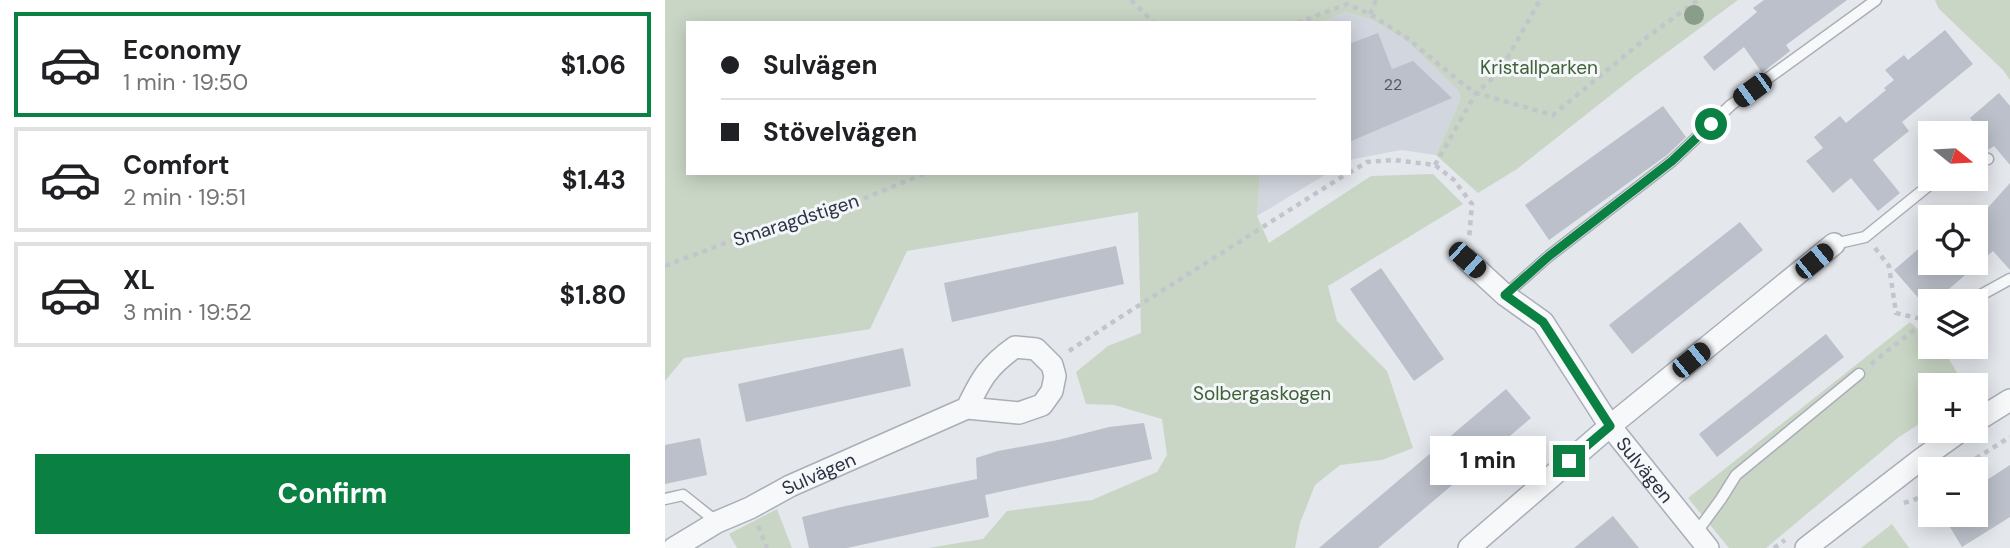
<!DOCTYPE html>
<meta charset="utf-8">
<style>
:root{--surface:#fff;--page:#f2f2f2;--text:#202124;--muted:#757577;--line:#e0e0e0;--accent:#0b8043}
body{margin:0;font-family:"DM Sans",sans-serif;background:var(--page);color:var(--text);height:100vh;display:flex;flex-direction:column;font-size:26px;white-space:nowrap}
*{box-sizing:border-box;margin:0}
p{font-size:23px;color:var(--muted)}
.icon{flex:none;width:38px;height:38px;fill:none;stroke:currentColor;stroke-width:2;stroke-linecap:round;stroke-linejoin:round}
.map{position:relative;flex:1;overflow:hidden}
.side{display:flex;flex-direction:column;background:var(--surface);width:665px}
.side>*{flex:none}
.banner{position:absolute;left:21px;top:21px;width:665px;height:154px;border-radius:0px;box-shadow:0 4px 18px #0003;display:grid;align-content:center;height:154px;padding:0 35px;background:var(--surface)}
.needle{width:46px;rotate:108deg}
.tools{position:absolute;left:1253px;top:121px;display:grid;gap:14px}
.tools a{display:grid;place-items:center;width:70px;height:70px;border-radius:0px;background:var(--surface);box-shadow:0 4px 18px #0003;font-size:35px}
.end{position:absolute;width:32px;height:32px;margin:-16px;border:9px solid #0b8043;background:#fff;box-shadow:0 0 0 4px #fff}
.from{border-radius:50%}
.bubble{position:absolute;height:49px;border-radius:0px;background:var(--surface);box-shadow:0 4px 18px #0003;font-size:23px;font-weight:700;line-height:49px;text-align:center}
.car{position:absolute;width:21px;height:42px;margin:-21px -10px;border-radius:9px;box-shadow:0 0 5px 2px #0007;background:linear-gradient(#222 24%,#8ab4d8 0 40%,#222 0 76%,#8ab4d8 0 86%,#222 0)}
.banner b{display:flex;align-items:center;gap:24px;height:66px;font-size:26px}
.banner b+b{border-top:2px solid var(--line)}
.banner i{width:18px;height:18px;background:var(--text)}
ul{padding:12px 0 0;list-style:none}
li{display:flex;align-items:center;gap:21px;height:105px;margin:0 14px 10px;padding:0 21px;border:4px solid var(--line);border-radius:0px}
li div{flex:1}
li b{display:block;font-size:26px}
li em{font-style:normal;font-weight:700}
li.on{border-color:var(--accent)}
li>.icon{width:63px;height:63px;stroke-width:1.5}
.action{display:flex;gap:14px;margin-top:auto;padding:14px 35px}
.action a{flex:1;height:80px;border-radius:0px;background:var(--accent);color:#fff;font-size:28px;font-weight:700;line-height:80px;text-align:center}
main{display:flex;flex:1;min-height:0}
.map>svg:first-child{display:block}
</style>
<main>
<section class="side">
<ul>
<li class="on"><svg class="icon" aria-label="car" viewBox="0 0 24 24"><path d="M5 17H2v-5l4-1 3-4h7l3 4 3 1v5h-3M9 17h6M6 11h13"/><circle cx="7" cy="17" r="2"/><circle cx="17" cy="17" r="2"/></svg><div><b>Economy</b><p>1 min · 19:50</p></div><em>$1.06</em></li>
<li><svg class="icon" aria-label="car" viewBox="0 0 24 24"><path d="M5 17H2v-5l4-1 3-4h7l3 4 3 1v5h-3M9 17h6M6 11h13"/><circle cx="7" cy="17" r="2"/><circle cx="17" cy="17" r="2"/></svg><div><b>Comfort</b><p>2 min · 19:51</p></div><em>$1.43</em></li>
<li><svg class="icon" aria-label="car" viewBox="0 0 24 24"><path d="M5 17H2v-5l4-1 3-4h7l3 4 3 1v5h-3M9 17h6M6 11h13"/><circle cx="7" cy="17" r="2"/><circle cx="17" cy="17" r="2"/></svg><div><b>XL</b><p>3 min · 19:52</p></div><em>$1.80</em></li>
</ul>
<div class="action"><a>Confirm</a></div>
</section>
<div class="map">
<svg width="1345" height="548" viewBox="0 0 1345 548">
<rect width="100%" height="100%" fill="#e4e7ec"/>
<path fill="#d2d6de" d="M680,12L705,19L741,40L794,91L795,100L771,155L736,150L684,160V23H655Z
M595,173H663L592,216Z"/>
<path fill="#c9d6c5" d="M0,0H1073L970,76L852,169L813,193L771,155L795,100L794,91L741,40L705,19L680,12L655,23H23V173H595L592,216L604,243L706,176L768,174L798,204L663,286L672,321L722,371L748,448L717,460L675,465L650,485L635,523L630,548H263L318,539L342,511L427,500L492,472L502,455L497,419L449,405L421,404L411,372L443,346L476,333L473,212L242,251L205,329L19,358L0,381Z
M1270,0H1345V80L1338,70L1274,9Z
M1245,322L1265,341V346L1272,347L1281,354L1299,385H1265V417L1234,437L1101,548H1064L1023,498Z
M112,509L127,548H72L64,534Z
M1227,524L1244,548H1196Z"/>
<path fill="#bbc0ca" d="M1099,0H1182L1121,45L1125,51L1097,73L1079,47L1049,71L1038,57L1092,12L1088,8Z
M1280,30L1308,64L1237,122L1244,131L1208,160L1235,193L1213,211L1186,178L1168,193L1141,161L1158,148L1149,137L1175,116L1181,123L1221,90L1219,88L1229,80L1220,70L1239,55L1243,60Z
M713,33L727,69L748,61L787,98L684,142V44Z
M1334,93L1345,106V165L1329,146L1323,150L1307,131L1313,127L1305,118Z
M998,106L1021,137L1002,155L884,240L860,205Z
M1345,183V270L1328,251L1270,301H1265V305L1262,308L1229,270L1265,239V262H1311V221Z
M1075,222L1098,250L967,354L944,325Z
M451,246L459,284L287,322L279,283Z
M716,268L779,359L749,381L685,289Z
M1161,334L1179,357L1052,457L1034,434Z
M238,348L246,386L81,422L73,384Z
M841,389L866,418L713,548H654Z
M479,423L487,459L320,495L324,517L182,548H144L137,517L176,507L312,479L311,458L333,451L393,440L444,427Z
M35,438L42,475L0,484V445Z
M1345,465V517L1297,547L1277,514H1311V487Z
M948,516L974,548H909Z"/>
<g fill="none" stroke-linecap="round" stroke-linejoin="round">
<g stroke="#a9aeb7" stroke-width="13">
<path id="lane" d="M1311,155L1323,159
M1169,244L1200,237L1273,178
M840,295L884,256L1007,161L1066,105L1211,0
M1305,301L1345,279
M0,499L18,495L52,522
M1031,533L1056,499L1071,475L1194,374"/>
</g>
<g stroke="#a9aeb7" stroke-width="24">
<g id="street">
<path id="s1" d="M802,260L840,295L878,322L945,426L1043,548"/>
<path d="M1311,421L1345,400"/>
<path id="s2" d="M9,548L52,522L85,508L125,486L302,408L354,413L377,405L387,391L390,376L387,365L371,349L350,347C323,366 316,379 302,408"/>
<path d="M804,548L945,426L1169,244"/>
<path d="M1141,548L1255,460L1297,430"/>
</g>
</g>
<path stroke="#c2c5cb" stroke-width="4.5" stroke-dasharray="5 5" stroke-linecap="butt" d="M466,0L489,23
M705,14L711,0
M632,23L682,4L705,14L742,38L799,85L811,93L888,115L981,38L1033,0
M770,165L811,93L834,73L875,0
M684,173L702,162L729,160L770,165L789,180L807,204L804,239
M1210,248L1224,266L1231,313L1265,321
M0,266L79,236L171,210L261,173
M404,351L454,318L683,173
M1206,364L1246,332L1265,323
M1294,469L1345,437
M1239,503L1251,499L1265,488
M93,526L102,548
M1109,548L1120,540"/>
<use href="#lane" stroke="#f7f8fa" stroke-width="10"/>
<use href="#street" stroke="#f7f8fa" stroke-width="21"/>
</g>
<circle fill="#899d89" cx="1029" cy="15" r="10"/>
<g fill="none" stroke-linecap="round" stroke-linejoin="round">
<path stroke="#0b8043" stroke-width="9" d="M904,461L945,426L878,322L840,295L884,256L1007,161L1046,124"/>
</g>
<g text-anchor="middle" dominant-baseline="central" stroke-width="6" stroke-linejoin="round" paint-order="stroke">
<g font-size="16" fill="#4f5766">
<text x="728" y="84">22</text>
</g>
<g font-size="19" fill="#3f6138" stroke="#f4f6f9">
<text x="874" y="67">Kristallparken</text>
<text x="597" y="393">Solbergaskogen</text>
</g>
<g font-size="19" fill="#2b3445" stroke="#f4f6f9">
<text transform="translate(131 220) rotate(-18)">Smaragdstigen</text>
<text stroke="none"><textPath href="#s1" startOffset="278">Sulvägen</textPath></text>
<text stroke="none"><textPath href="#s2" startOffset="163">Sulvägen</textPath></text>
</g>
</g>
</svg>
<div class="tools">
<a><svg class="needle" viewBox="-14 -14 28 28"><path d="M0-13l5 13h-10z" fill="#e53935"/><path d="M0 13l5-13h-10z" fill="#757577"/></svg></a>
<a><svg class="icon" aria-label="locate" viewBox="0 0 24 24"><circle cx="12" cy="12" r="6"/><path d="M12 2v4M12 18v4M2 12h4M18 12h4"/></svg></a>
<a><svg class="icon" aria-label="layers" viewBox="0 0 24 24"><path d="M12 4l9 5-9 5-9-5zM3 14l9 5 9-5"/></svg></a>
<a>+</a>
<a>−</a>
</div>
<i class="end from" style="left:1046px;top:124px"></i>
<i class="end" style="left:904px;top:461px"></i>
<div class="bubble" style="left:765px;top:436px;width:116px">1 min</div>
<i class="car" style="left:1087px;top:90px;rotate:234deg"></i>
<i class="car" style="left:802px;top:260px;rotate:132deg"></i>
<i class="car" style="left:1149px;top:261px;rotate:51deg"></i>
<i class="car" style="left:1026px;top:360px;rotate:51deg"></i>
<div class="banner">
<b><i class="from"></i>Sulvägen</b>
<b><i></i>Stövelvägen</b>
</div>
</div>
</main>
